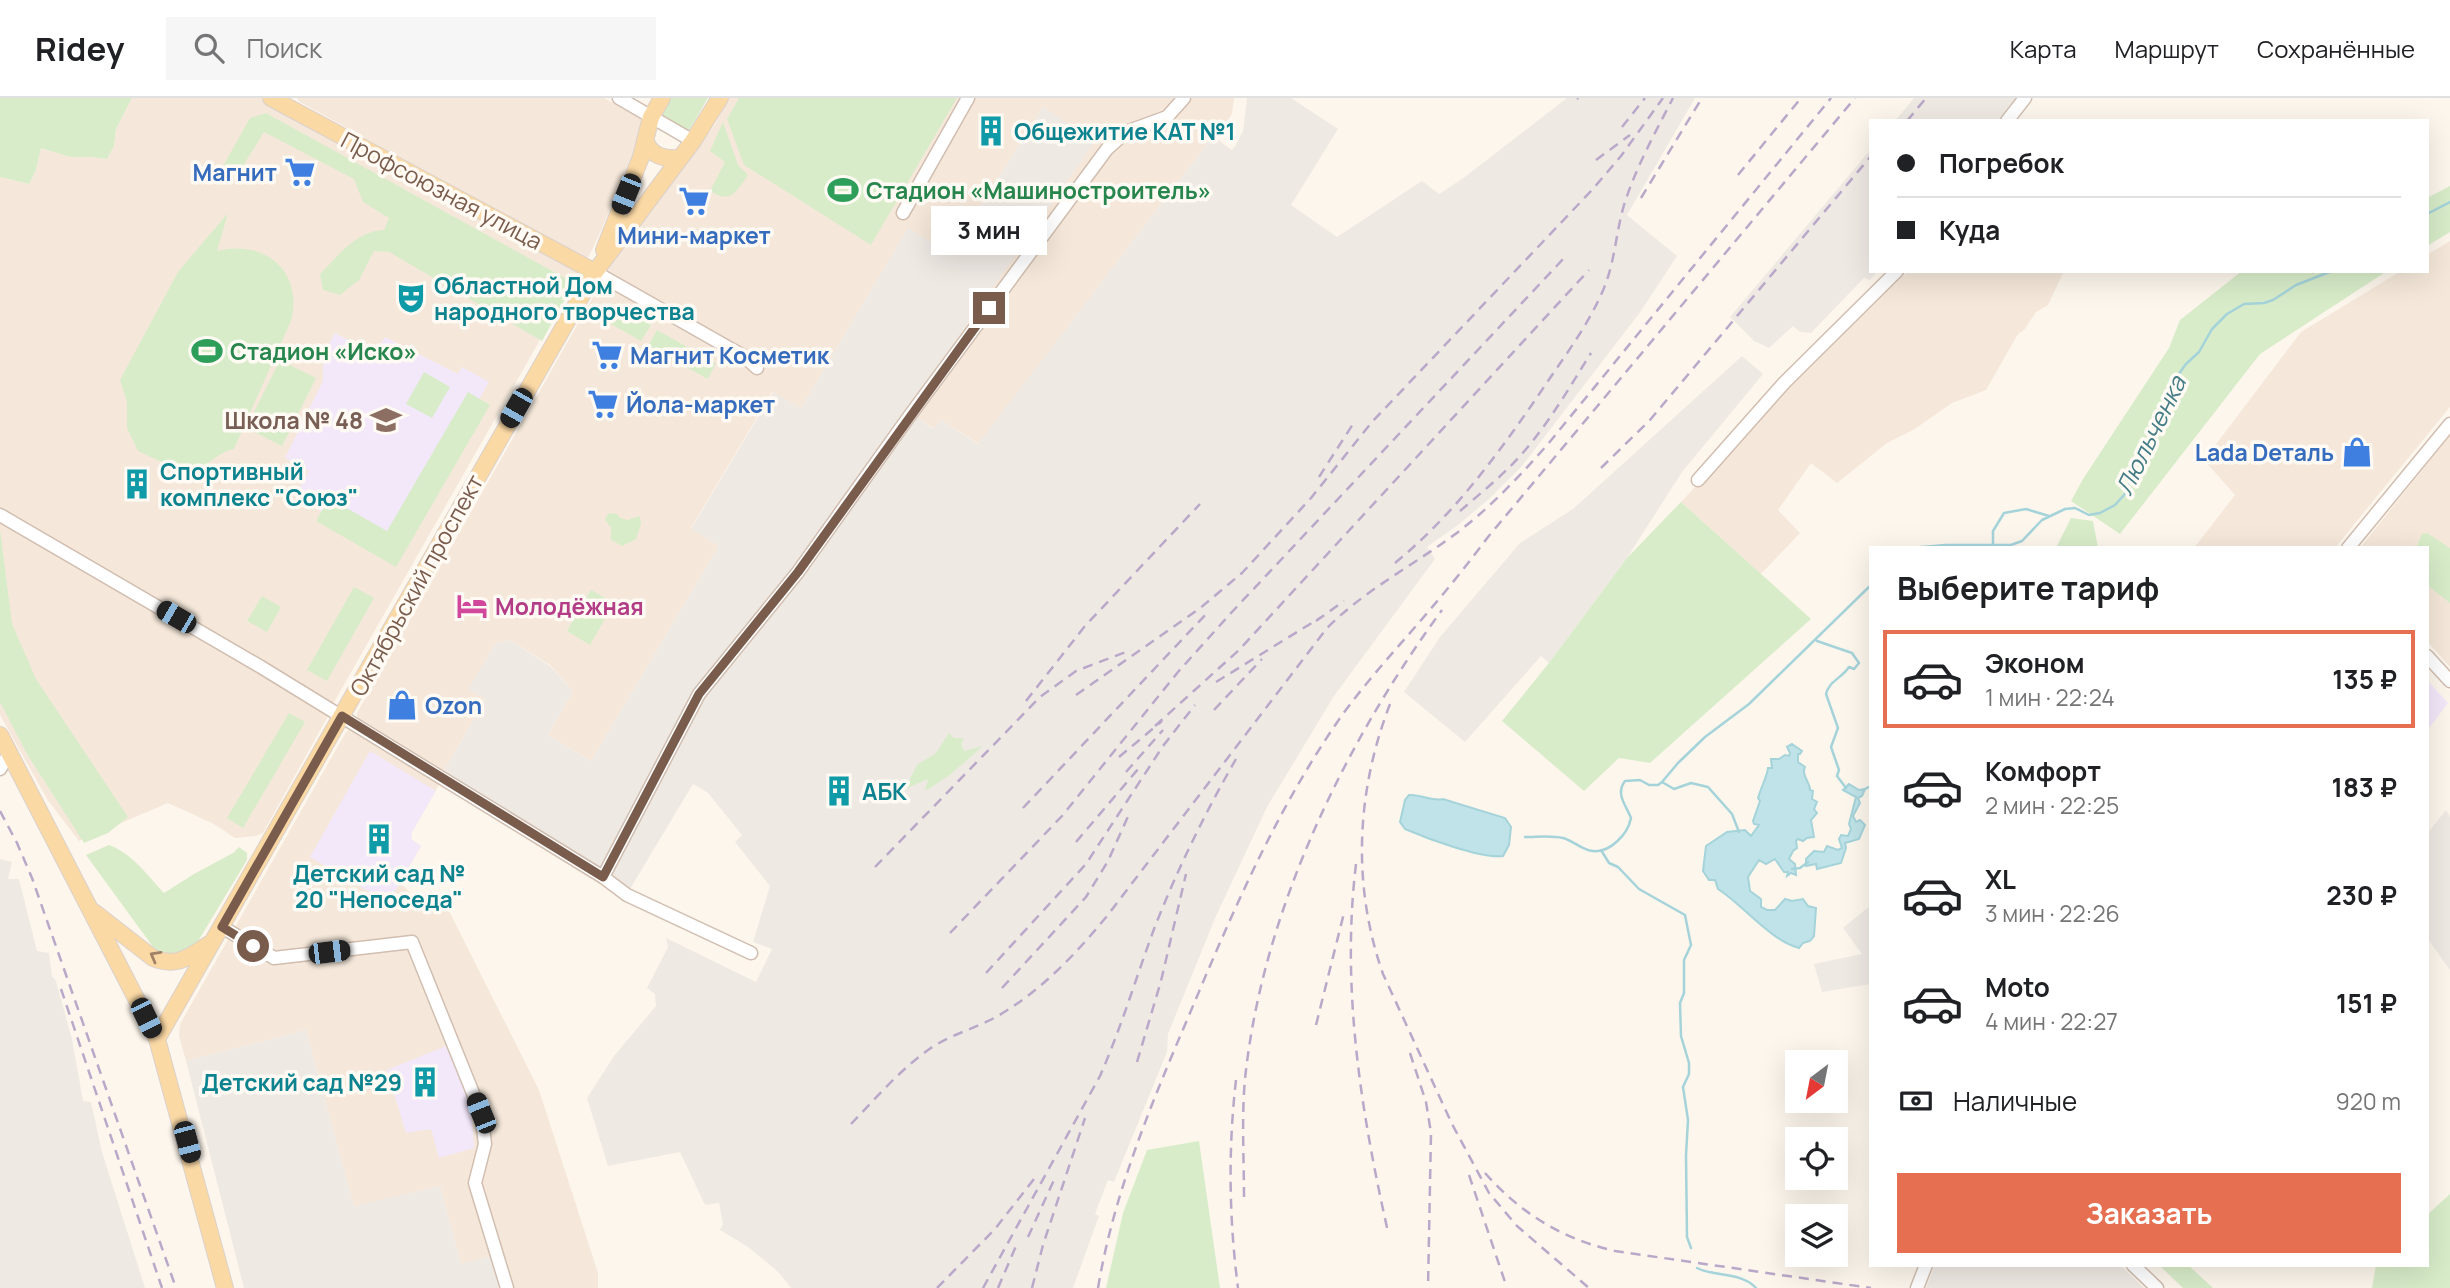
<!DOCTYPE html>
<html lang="ru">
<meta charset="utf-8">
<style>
:root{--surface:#fff;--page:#f6f6f6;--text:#202124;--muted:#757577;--line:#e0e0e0;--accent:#e76f51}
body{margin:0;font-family:Manrope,sans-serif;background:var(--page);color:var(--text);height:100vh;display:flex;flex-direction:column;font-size:26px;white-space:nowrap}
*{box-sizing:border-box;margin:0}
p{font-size:23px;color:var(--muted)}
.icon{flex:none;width:38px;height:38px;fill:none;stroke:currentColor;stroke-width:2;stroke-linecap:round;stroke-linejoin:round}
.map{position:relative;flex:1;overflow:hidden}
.drawer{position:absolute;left:1869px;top:448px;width:560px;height:721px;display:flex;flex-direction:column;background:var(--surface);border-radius:0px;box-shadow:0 7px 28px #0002}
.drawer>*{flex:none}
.hud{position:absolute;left:1869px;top:21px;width:560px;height:154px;border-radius:0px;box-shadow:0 7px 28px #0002;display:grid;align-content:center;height:154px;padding:0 28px;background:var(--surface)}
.needle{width:46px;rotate:212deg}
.fabs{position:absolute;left:1785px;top:952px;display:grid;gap:14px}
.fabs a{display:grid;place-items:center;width:63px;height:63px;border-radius:0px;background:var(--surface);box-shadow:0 7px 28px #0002;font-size:35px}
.end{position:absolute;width:32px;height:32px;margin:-16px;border:9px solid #7a5c4d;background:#fff;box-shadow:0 0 0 4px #fff}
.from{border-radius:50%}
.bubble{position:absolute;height:49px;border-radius:0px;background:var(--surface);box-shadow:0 7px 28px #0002;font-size:23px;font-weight:700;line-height:49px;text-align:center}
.car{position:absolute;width:21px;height:42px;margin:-21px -10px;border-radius:9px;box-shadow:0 0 5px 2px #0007;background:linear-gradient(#222 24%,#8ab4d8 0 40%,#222 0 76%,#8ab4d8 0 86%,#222 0)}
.hud b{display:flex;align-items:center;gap:24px;height:66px;font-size:26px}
.hud b+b{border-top:2px solid var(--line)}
.hud i{width:18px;height:18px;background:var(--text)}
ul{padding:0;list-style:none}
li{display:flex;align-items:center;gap:21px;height:98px;margin:0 14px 10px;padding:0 14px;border:4px solid transparent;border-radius:0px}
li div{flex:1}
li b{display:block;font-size:26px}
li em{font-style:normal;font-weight:700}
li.on{border-color:var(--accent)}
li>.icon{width:63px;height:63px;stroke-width:1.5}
h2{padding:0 28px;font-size:32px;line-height:84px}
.pay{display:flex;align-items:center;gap:18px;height:77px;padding:0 28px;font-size:26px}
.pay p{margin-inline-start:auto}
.action{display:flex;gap:14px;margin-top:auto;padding:14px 28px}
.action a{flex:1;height:80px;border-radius:0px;background:var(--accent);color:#fff;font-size:28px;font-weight:700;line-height:80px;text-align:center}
header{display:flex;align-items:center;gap:42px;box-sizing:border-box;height:98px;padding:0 35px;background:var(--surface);border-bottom:2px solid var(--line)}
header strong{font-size:33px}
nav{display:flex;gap:38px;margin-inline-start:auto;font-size:24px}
.search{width:490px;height:63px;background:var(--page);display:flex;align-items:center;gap:18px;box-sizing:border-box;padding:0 24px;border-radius:0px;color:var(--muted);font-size:26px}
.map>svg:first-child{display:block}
</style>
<header>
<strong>Ridey</strong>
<div class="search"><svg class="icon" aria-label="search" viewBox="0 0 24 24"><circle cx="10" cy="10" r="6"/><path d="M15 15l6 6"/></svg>Поиск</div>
<nav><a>Карта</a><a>Маршрут</a><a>Сохранённые</a></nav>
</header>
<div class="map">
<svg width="2450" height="1190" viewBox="0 0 2450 1190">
<rect width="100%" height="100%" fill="#fdf6ec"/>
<path fill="#f5e8da" d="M132,0H261L576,172L578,175L333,606L0,416V79L29,86L36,72L41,50L70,59H91L107,61L114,48L116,31Z
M297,0H604L644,23L635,56L598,139L589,158L585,161L300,4Z
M729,0H1234L1232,16L1217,40L1213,38L979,346L941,322L934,331L914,317V302L1043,9L950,156L908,131L801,310L772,294L691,430L719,448L591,663L548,637L573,593L550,567L510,542L496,545L469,591L485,601L444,673L362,624L357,619V615L631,132L715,27Z
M2450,143V309L2352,429L2335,450H2194L2235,397L2204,362L2301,234L2401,173H2427V157Z
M1908,173H2064L2048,207L2036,214L2024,232L2018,236L1986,292L1952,305L1913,332L1887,345L1837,385L1811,365L1778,412L1800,435L1761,476L1681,404L1807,269Z
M2450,337V569L2427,543V450H2360Z
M0,423L328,616L327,620L263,735L256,738L235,740L214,726L168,705L79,743L47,701L0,617Z
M350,632L356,633L440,685L412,734L411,741L421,748L400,784L413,798L443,801L539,992L598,1175V1190H499L490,1158L461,1167L440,1088L354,1109L306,932L186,963L179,938L180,926L346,634Z"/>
<path fill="#efe9e4" d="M1247,0H1291L1338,31L1291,107L1337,139L1422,83L1439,96L1462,81L1567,0H1695L1627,117L1677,158L1641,213L1522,368L1489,401L1458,427L1427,449L1435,461L1334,598L1267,709L1216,818L1168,936L1167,954L1114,1084L1108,1082L1095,1116L1099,1118L1073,1190H791L780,1176L770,1167L748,1149L720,1132L723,1126L719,1105L705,1107L680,1054L608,1068L587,1000L614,958L656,908L655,896L647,890L668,849L666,840L756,884L772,851L753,844L770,788L735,744L742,737L708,695L693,686L630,791L444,673L485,601L468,591L496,545L510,542L550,568L573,593L548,637L591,663L719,448L691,431L773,294L801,310L908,130L950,156L1043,9L1095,43L914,302V317L933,331L941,322L978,346L1213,38L1232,52L1236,47L1243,33Z
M1914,0H2019L2001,23H1895Z
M1871,51V173H1878L1870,182L1864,180L1811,235L1800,234L1793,228L1769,250L1754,243L1730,219Z
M1742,258L1763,276L1682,374L1627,460L1549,565L1541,558L1465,644L1404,594L1440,539L1520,445L1573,411Z
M2446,712L2450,719V872L2427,840V736Z
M0,761L12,764L8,781H19L37,853L49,855L52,878L56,883L72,941L83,1003L91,1004L102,1054L145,1190H0Z
M1871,807V886L1822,894L1814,866L1862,856L1843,830Z
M306,932L354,1108L440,1088L461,1166L490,1158L499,1190H244L186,963Z
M1935,1167H2120L2144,1190H1926Z"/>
<path fill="#f3e8fa" d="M335,235L375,257L385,239L458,276L462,269L489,284L393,453L295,399L309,373L285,360L323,283V257Z
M2427,582L2448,605L2427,633Z
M370,653L436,693L412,734L411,741L421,748L388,805L310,759Z
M446,948L459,975L471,1008L474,1050L439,1060L431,1031L406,1035L387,972Z"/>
<path fill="#d8ecc9" d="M0,0H132L116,31L114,48L107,61L91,59H70L41,50L36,72L29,86L0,79Z
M671,0H708L687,36L660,20Z
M739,0H957L871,147L744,67L727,21Z
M266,15L574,185L542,243L389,154L374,153L359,182L340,197L323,192L320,176C338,158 356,133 384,132L389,120L363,104L354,81L264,34L238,76L223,68L250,20Z
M723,24L738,67L748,77C736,95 730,106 710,93L725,64L710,53Z
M2450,88V134L2427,148V100Z
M228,115L217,153C264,141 304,173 291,223L234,351C220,353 211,365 198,371L211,387L138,353L127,330V304L120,282L178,174Z
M2242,173H2387L2260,256L2120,436L2071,403L2083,381L2169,250L2180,222Z
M621,209L651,227L641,243L611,226Z
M657,232L716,265L708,281L648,248Z
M280,262L316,280L282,348L246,330Z
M424,274L450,289L432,320L406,306Z
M468,294L490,307L396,469L316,423L329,400L387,433Z
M1681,404L1811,521L1650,665L1619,660L1584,693L1502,623L1549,565L1627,460Z
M609,415L617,416L619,419L627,422L640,418L641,426L636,441L622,448L611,442V430L605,421Z
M2071,420L2093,423L2098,450H2056Z
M0,431L12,526L36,581L128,719L108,735L84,745L27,656L0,604Z
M2427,435L2450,450V505L2427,487V450H2416L2422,436Z
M354,489L374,500L327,583L307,572Z
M591,492L614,505L590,547L567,533Z
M262,498L281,509L267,534L247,523Z
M289,615L305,624L243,730L227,720Z
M949,635L954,640H964L961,646L964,653L983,648L951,676L929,691L925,692L928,681L905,691L917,667L936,655Z
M109,747C132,755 148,778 164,795L194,776L233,755L239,749L247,755V762L197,845L173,859L156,853L86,757Z
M1199,1043L1220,1190H1106L1123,1115L1147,1052Z
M2450,1096V1190H2372L2376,1167H2427V1117Z
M2159,1167H2188L2213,1190H2183Z"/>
<path fill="#bfe3e8" stroke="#a5d3da" stroke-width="2" d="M1792,646L1802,653L1800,656H1798V664L1805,669C1801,677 1810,684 1810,692L1813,693L1812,701L1817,704L1814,711L1817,715L1811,722L1814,739L1807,740L1803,743L1798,741L1796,743L1797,750L1793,753L1789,761L1795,766L1796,777L1791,775L1787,778L1788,774H1784L1775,761L1766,766L1759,762L1748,779L1750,793L1761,801V809L1767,812H1775L1785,801L1792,803L1803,801L1808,808L1816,810L1814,838L1810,843L1803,845L1799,850C1771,843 1743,807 1718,791L1715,782H1709L1703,773L1706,748L1727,734L1745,732L1751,738L1759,727L1754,726L1753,723L1760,703L1758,700C1760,692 1768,676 1768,670H1772L1771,661H1779L1785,657L1789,658L1790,655L1787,649Z
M1849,686L1859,692L1865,691L1862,698L1858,700L1860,705L1853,718L1856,724L1860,722L1865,727L1859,741L1845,745L1846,750L1841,765L1817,771L1816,766L1806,768V761L1814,753L1824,754L1827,748L1838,752L1842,750L1839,741L1841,737L1848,738L1851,731L1849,726L1856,699L1843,692Z
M1409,697C1422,696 1432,704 1443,701L1505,720L1511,729L1509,747L1503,758C1481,761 1426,740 1405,731L1400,724L1405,702Z"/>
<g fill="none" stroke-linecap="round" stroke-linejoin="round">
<path stroke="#a5d3da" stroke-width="2.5" d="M2427,116L2450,104
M1993,446V433L2004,415L2026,411L2049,418
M1909,450L1946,447H2011L2022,443L2042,422L2065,411L2075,410L2089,417L2100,415L2115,407L2125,396L2139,356L2168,310L2173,284L2186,266L2199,254L2212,231L2227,216L2244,206L2264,205L2273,202L2296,187L2332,173
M1817,543L1852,555L1859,565L1854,571L1849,569C1842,580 1829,583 1826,596L1838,630L1831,649L1839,672L1837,678L1846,690
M1662,684L1674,691L1691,685L1708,689L1732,716L1739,734
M1863,692L1871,688
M1525,739C1537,739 1551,737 1563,740C1574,743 1582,752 1593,753C1610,755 1628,736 1631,720C1626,707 1615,696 1625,683L1640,682L1649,687H1658L1662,684L1678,665L1705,639L1749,606L1871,487
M1601,752L1609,765L1618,769L1639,791L1685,817L1691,847L1684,862V895L1680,905L1681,938L1689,965V976L1683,989L1688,1022L1686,1057L1687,1139L1691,1150
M1792,771L1800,770L1808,764
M1697,1170C1715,1179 1742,1174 1756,1190"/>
<g stroke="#d1beb0" stroke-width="15">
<path id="minor" d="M619,0L693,43
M2007,23L2025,0
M903,115L968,0
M595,174L745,259L757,270
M1698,382L1784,285L1897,173
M0,417L261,569L603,779L627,797L751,855
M2348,450L2450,326
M2427,558L2450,583
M0,671L9,655
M603,779L699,596L798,474L908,320L1107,51L1126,34L1167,19L1184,0
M222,829L274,860L412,844L481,1015L485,1046L475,1085L507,1190
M2133,1167L2157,1190
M1917,1190L1926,1167"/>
</g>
<g stroke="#dad1cd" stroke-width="18">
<path id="major" d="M271,0L595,174
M645,42C651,58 663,61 679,60
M604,152L641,59L651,19L662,0
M0,637L157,941L225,1190
M94,814L153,860C178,870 190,858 211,845
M157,941L595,174L693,43L720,0"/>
</g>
<use href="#minor" stroke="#fff" stroke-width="12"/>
<use href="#major" stroke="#fbd9a5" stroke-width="16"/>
<path stroke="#b9a8c9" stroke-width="2.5" stroke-dasharray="10 7" stroke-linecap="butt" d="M1577,1L1578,0
M1907,23L1926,0
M1622,29L1645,0
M1596,62L1630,37
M1738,77L1801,0
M1641,100L1702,0
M1601,370L1650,322L1871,58
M1319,379L1353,326
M1460,413C1481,395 1502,378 1520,358C1548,327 1569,290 1591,255
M1395,465C1456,415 1502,351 1546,286C1567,255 1590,224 1604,190C1615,163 1616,134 1624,107C1636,69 1655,35 1673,0
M1316,523L1344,503
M1216,584L1323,518
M1076,597L1199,511L1242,475L1311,400L1372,324L1592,92L1621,58L1663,0
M1026,603L1085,528L1200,406
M1390,606C1356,694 1352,788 1383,876L1452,1026L1489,1095L1517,1128L1589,1190
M1214,612L1262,561
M1155,628L1239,552L1589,172
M1119,659L1162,623
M1126,674L1163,632
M1023,710L1209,513
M0,713L17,745L32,780L176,1190
M1076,744L1139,670
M1356,766C1341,890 1361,1014 1388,1134
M875,769L1040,599L1076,573L1131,552
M950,835L1062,718L1178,574L1231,515L1566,158
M986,875L1086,766L1163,648L1195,607
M1002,890L1086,799L1108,763L1130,714
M61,891L162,1190
M1316,927L1344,815
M1410,955L1426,1004L1431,1035L1428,1190
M1137,964L1161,883L1186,776
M1236,982C1228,1051 1229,1121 1238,1190
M851,1026C875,1001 899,973 928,952C949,937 974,931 996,919C1040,894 1076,856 1107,818L1327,530C1365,492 1412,468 1454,437C1489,411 1519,379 1548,346L1831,0
M1485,1075C1521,1116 1563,1141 1615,1153L1871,1190
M1469,1077L1507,1190
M1244,1099C1244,1057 1241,1013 1246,972C1265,809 1346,643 1442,512
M1028,1139L1054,1082
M937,1190L995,1131L1034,1081
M983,1190L1100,978C1121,930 1136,880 1154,831C1177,772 1205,715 1236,661
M998,1190L1016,1148
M1032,1190L1043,1147L1085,1020
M1098,1190C1114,1094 1152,1004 1190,915C1232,815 1276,713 1338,623C1368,580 1405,542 1439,501C1456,481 1472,460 1488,439L1855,0"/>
</g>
<defs><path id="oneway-chevron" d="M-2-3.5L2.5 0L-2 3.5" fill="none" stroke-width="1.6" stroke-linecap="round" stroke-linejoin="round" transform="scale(1.75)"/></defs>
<use stroke="#a18267" href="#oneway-chevron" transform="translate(155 858) rotate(-151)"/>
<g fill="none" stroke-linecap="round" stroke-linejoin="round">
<path stroke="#7a5c4d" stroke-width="9" d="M253,848L222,829L342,618L603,779L699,596L798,474L989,210"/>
</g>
<defs>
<g id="building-bare" transform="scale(2.415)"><path d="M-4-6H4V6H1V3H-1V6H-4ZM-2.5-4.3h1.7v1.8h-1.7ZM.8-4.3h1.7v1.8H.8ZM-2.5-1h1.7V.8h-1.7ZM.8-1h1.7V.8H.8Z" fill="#0f9aa8" stroke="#fffaf3" stroke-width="2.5" paint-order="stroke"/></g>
<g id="supermarket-bare" transform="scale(2.415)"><path d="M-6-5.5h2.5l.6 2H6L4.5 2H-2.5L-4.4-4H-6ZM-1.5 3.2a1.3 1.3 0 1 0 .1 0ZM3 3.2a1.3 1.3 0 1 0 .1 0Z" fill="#3f7fe0" stroke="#fffaf3" stroke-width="2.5" paint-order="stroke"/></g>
<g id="stadium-bare" transform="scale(2.415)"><path d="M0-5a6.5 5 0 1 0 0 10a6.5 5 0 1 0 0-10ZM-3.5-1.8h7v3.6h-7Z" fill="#2e9e5b" stroke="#fffaf3" stroke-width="2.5" paint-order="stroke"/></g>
<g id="theatre-bare" transform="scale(2.415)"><path d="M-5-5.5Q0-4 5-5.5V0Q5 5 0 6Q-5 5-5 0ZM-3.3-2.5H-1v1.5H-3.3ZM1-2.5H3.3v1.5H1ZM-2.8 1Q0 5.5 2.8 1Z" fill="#0f9aa8" stroke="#fffaf3" stroke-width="2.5" paint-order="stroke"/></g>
<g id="school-bare" transform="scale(2.415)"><path d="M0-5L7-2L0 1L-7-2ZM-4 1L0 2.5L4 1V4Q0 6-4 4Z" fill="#8d6e63" stroke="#fffaf3" stroke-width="2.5" paint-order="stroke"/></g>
<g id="shop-bare" transform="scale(2.415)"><path d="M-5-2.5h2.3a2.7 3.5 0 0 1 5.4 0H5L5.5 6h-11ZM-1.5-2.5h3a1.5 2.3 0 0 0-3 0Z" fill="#3f7fe0" stroke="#fffaf3" stroke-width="2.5" paint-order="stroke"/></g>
<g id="hotel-bare" transform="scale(2.415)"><path d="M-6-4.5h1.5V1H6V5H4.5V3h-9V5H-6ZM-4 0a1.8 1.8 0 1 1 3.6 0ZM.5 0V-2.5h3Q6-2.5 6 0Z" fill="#d1479c" stroke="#fffaf3" stroke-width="2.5" paint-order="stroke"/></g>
</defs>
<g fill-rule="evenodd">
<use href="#building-bare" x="991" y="33"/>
<use href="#supermarket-bare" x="300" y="74"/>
<use href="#stadium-bare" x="843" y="92"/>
<use href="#supermarket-bare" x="694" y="103"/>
<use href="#theatre-bare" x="411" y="200"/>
<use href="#stadium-bare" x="207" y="253"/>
<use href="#supermarket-bare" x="607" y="257"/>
<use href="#supermarket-bare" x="603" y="306"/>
<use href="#school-bare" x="386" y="322"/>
<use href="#shop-bare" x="2357" y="354"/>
<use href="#building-bare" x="137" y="386"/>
<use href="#hotel-bare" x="472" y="508"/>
<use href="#shop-bare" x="402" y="607"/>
<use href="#building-bare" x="839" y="693"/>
<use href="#building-bare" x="379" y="741"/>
<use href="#building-bare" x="425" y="984"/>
</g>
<g text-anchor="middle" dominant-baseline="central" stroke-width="7" stroke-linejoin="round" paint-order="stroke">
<g font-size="23" font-weight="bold" fill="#0d838f" stroke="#fffaf3" text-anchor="start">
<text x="1014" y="33">Общежитие КАТ №1</text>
<text x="434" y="187">Областной Дом<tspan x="434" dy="26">народного творчества</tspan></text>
<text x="160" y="373">Спортивный<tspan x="160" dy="26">комплекс "Союз"</tspan></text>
<text x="862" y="693">АБК</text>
<text x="379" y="775" text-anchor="middle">Детский сад №<tspan x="379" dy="26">20 "Непоседа"</tspan></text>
<text x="402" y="984" text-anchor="end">Детский сад №29</text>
</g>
<g font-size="23" font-weight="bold" fill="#366cbe" stroke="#fffaf3" text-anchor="start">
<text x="277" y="74" text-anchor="end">Магнит</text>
<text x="694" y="137" text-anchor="middle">Мини-маркет</text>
<text x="630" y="257">Магнит Косметик</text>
<text x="626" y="306">Йола-маркет</text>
<text x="2334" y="354" text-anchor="end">Lada Dеталь</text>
<text x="425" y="607">Ozon</text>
</g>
<g font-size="23" fill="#7a5c4d" stroke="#fffaf3">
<text transform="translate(442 92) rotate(28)">Профсоюзная улица</text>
<text transform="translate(416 487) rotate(-61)">Октябрьский проспект</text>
</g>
<g font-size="23" font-weight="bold" fill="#27864d" stroke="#fffaf3" text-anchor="start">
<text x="866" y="92">Стадион «Машиностроитель»</text>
<text x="230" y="253">Стадион «Иско»</text>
</g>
<g font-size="23" font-weight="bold" fill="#785e54" stroke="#fffaf3" text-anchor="end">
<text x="363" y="322">Школа № 48</text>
</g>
<g font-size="23" font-weight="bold" fill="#b23c85" stroke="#fffaf3" text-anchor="start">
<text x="495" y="508">Молодёжная</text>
</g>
<g font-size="24" font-style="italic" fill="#437c86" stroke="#fffaf3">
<text transform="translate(2150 337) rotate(-64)">Люльченка</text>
</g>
</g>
</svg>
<div class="fabs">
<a><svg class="needle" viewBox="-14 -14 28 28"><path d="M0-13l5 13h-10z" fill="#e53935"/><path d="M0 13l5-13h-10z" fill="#757577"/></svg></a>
<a><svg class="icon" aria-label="locate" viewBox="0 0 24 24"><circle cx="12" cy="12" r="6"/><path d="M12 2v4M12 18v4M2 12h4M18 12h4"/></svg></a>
<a><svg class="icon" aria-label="layers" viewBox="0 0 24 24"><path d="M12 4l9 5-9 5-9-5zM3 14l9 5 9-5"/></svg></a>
</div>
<i class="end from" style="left:253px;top:848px"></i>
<i class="end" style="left:989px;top:210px"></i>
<div class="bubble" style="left:931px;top:108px;width:116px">3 мин</div>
<i class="car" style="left:626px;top:96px;rotate:202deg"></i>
<i class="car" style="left:516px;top:310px;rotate:210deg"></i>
<i class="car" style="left:176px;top:519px;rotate:300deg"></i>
<i class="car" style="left:329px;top:854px;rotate:83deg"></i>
<i class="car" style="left:146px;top:920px;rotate:154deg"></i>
<i class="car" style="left:481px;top:1015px;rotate:338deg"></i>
<i class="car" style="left:187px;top:1044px;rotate:165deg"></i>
<div class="hud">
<b><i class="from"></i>Погребок</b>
<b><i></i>Куда</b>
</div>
<section class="drawer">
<h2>Выберите тариф</h2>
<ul>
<li class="on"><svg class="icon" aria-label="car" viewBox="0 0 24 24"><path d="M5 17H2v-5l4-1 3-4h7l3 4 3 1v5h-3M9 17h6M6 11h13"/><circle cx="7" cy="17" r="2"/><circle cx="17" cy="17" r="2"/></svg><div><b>Эконом</b><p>1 мин · 22:24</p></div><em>135 ₽</em></li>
<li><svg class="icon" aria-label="car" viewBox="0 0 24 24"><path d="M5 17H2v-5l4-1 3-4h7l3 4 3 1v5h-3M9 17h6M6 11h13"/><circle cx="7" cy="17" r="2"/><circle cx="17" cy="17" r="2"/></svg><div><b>Комфорт</b><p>2 мин · 22:25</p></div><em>183 ₽</em></li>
<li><svg class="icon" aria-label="car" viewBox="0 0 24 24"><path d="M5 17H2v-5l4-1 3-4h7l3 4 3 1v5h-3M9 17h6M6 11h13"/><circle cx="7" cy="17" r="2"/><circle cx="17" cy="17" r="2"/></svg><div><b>XL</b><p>3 мин · 22:26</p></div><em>230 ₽</em></li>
<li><svg class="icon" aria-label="car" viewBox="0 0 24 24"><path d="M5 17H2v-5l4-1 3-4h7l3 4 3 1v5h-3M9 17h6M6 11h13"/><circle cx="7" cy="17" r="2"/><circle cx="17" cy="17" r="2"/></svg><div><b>Moto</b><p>4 мин · 22:27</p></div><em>151 ₽</em></li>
</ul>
<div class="pay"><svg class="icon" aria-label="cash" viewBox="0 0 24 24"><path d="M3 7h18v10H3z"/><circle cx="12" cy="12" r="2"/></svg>Наличные<p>920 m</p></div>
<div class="action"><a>Заказать</a></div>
</section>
</div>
